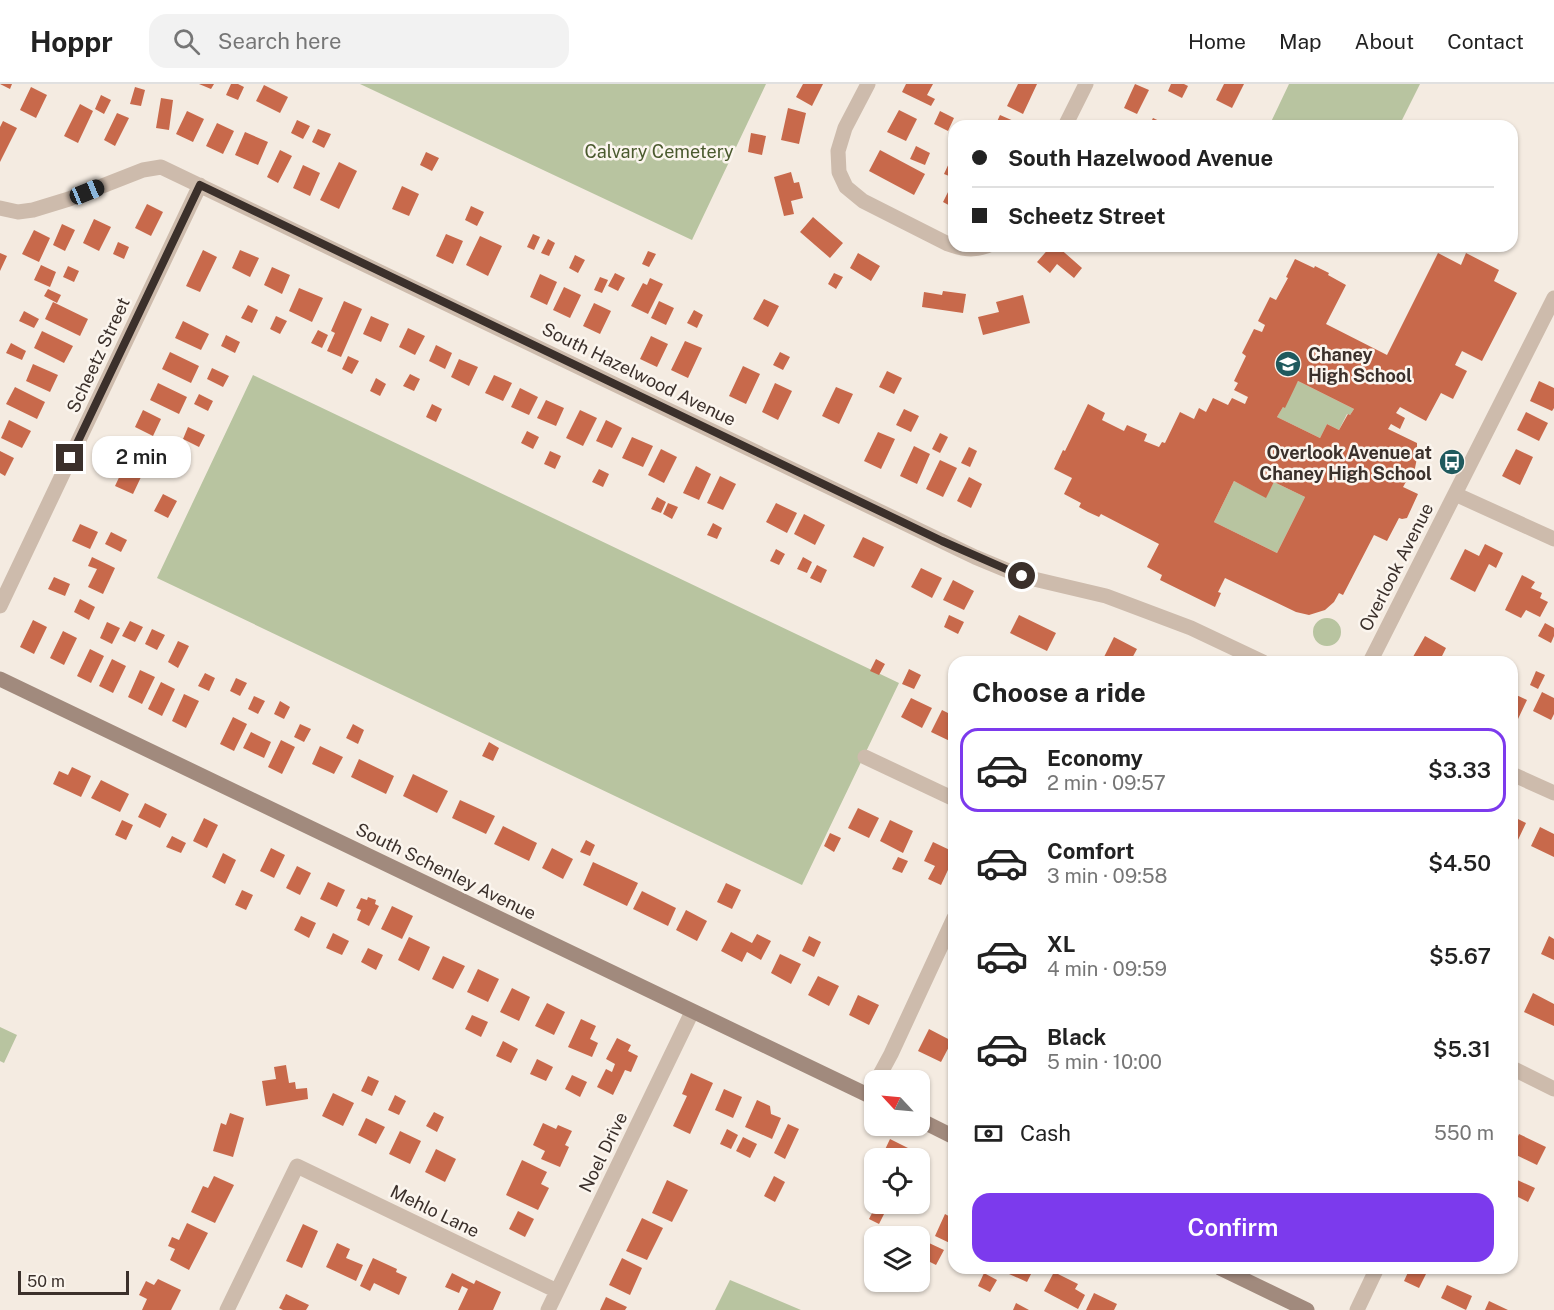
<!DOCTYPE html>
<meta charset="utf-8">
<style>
:root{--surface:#fff;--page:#f2f2f2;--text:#222;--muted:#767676;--line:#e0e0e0;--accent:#7c3aed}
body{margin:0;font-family:"Public Sans",sans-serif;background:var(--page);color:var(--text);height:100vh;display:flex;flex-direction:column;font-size:22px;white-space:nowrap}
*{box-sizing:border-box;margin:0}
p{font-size:20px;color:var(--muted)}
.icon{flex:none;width:33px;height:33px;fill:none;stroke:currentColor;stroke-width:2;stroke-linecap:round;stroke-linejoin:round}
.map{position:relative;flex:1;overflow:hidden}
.drawer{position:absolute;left:948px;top:572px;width:570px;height:618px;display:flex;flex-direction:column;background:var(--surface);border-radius:18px;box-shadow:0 2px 4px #0004}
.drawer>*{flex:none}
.top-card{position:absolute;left:948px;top:36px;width:570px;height:132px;border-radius:18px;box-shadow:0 2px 4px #0004;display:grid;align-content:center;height:132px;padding:0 24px;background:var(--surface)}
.needle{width:39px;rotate:296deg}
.tools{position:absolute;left:864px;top:986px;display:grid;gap:12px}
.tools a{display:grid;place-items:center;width:66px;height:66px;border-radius:12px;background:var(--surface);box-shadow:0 2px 4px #0004;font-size:30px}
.scale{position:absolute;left:18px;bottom:15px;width:111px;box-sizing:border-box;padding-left:6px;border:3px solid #3b302b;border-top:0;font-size:16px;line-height:21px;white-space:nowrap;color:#3b302b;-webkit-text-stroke:4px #fbf5ee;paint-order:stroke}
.end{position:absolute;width:27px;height:27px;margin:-14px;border:8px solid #3b302b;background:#fff;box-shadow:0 0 0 3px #fff}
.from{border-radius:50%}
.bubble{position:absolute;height:42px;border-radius:18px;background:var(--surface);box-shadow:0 2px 4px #0004;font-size:20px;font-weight:600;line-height:42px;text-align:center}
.car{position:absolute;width:18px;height:36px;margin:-18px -9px;border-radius:8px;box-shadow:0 0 4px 2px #0007;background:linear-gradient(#222 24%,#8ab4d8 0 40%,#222 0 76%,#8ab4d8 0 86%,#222 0)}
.top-card b{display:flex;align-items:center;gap:21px;height:57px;font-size:22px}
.top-card b+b{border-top:2px solid var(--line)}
.top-card i{width:15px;height:15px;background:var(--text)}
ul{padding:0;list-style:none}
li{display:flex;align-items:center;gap:18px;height:84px;margin:0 12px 9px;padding:0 12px;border:3px solid transparent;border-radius:18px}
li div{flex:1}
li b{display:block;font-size:22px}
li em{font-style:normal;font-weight:600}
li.selected{border-color:var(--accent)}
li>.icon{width:54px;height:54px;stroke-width:1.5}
h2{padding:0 24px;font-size:27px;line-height:72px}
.pay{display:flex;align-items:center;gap:15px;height:66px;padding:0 24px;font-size:22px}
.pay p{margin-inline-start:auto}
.cta{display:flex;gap:12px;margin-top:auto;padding:12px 24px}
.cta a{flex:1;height:69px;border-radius:18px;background:var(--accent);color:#fff;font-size:24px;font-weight:600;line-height:69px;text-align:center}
header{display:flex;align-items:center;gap:36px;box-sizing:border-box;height:84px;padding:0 30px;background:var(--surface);border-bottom:2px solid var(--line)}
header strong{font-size:28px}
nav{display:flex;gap:33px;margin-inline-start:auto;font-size:21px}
.search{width:420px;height:54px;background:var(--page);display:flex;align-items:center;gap:15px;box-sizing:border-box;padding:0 21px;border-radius:18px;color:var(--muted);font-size:22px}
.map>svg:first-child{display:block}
</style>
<header>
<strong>Hoppr</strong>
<div class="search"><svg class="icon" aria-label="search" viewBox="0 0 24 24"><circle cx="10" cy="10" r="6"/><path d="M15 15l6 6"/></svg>Search here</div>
<nav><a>Home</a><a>Map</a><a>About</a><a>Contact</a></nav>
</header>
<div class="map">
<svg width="1554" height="1226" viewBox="0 0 1554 1226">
<rect width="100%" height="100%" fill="#f4ebe1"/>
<path fill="#b8c4a0" d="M360,0H766L692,156Z
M1289,0H1420L1399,42H1269Z
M253,291L899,599L802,801L157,494Z
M1298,297L1354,325L1350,331L1347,330L1339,346L1327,340L1320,354L1277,333Z
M1234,397L1266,413L1274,398L1305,413L1277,469L1214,438Z
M1313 548a14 14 0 1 1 28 0a14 14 0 1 1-28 0Z
M0,943L17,951L4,979L0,977Z
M730,1196L801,1226H715Z"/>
<path fill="#c8694b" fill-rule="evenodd" d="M0,0H12L10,5Z
M199,0H214L211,5Z
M231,0H238L244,3L238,16L226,11Z
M803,0H823L812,22L796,13Z
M906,0H933L927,11L935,15L931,22L902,8Z
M1018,0H1037L1023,30L1007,22Z
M1135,0L1149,6L1137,30L1124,24Z
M1171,0H1184L1188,2L1182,14L1168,7Z
M1224,0H1244L1232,24L1216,16Z
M264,1L288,13L280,29L256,17Z
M31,3L47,11L36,34L20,26Z
M135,3L145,6L141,22L130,20Z
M101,11L111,16L104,30L95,25Z
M161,14L173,16L169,46L156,44Z
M80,20L93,27L78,59L64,52Z
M788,24L806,29L799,60L781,56Z
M899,26L917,35L906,57L887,48Z
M187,27L204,35L193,58L176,50Z
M940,27L954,34L948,47L934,40Z
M117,29L129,34L115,62L104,56Z
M1000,31L1016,38L1014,42H995Z
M1153,34L1170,42H1149Z
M297,36L310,42L303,55L291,49Z
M3,37L17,44L0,78V43Z
M217,39L234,47L223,70L206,62Z
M318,45L331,50L324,64L312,58Z
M245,48L268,58L258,81L235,71Z
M751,49L766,52L762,71L748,68Z
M916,62L930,69L925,81L910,75Z
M280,66L292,72L278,99L267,93Z
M880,66L925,90L914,111L869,87Z
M426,68L439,74L432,87L420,81Z
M950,77L954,79V94L944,90Z
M339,78L357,87L339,125L320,116Z
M303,81L320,89L310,112L293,104Z
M791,88L794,99L799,98L803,114L791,117L794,130L784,132L774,93Z
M402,102L419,110L409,132L392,125Z
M950,104L954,106V124L943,118Z
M147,120L163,128L151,152L135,144Z
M471,122L484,128L477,142L465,136Z
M813,133L843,159L830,174L800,148Z
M94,135L111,143L99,167L83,159Z
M62,140L75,146L65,167L53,161Z
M34,146L50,154L39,178L22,170Z
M446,150L463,157L453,180L436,172Z
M533,150L540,153L534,166L527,163Z
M480,152L502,162L488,192L466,181Z
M548,155L555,159L549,172L541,169Z
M118,158L129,163L124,175L113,170Z
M1051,162H1057L1082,184L1074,194L1057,180L1050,189L1037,178Z
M203,166L217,173L200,208L186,202Z
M240,166L259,174L250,193L232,184Z
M648,167L656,170L649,183L642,180Z
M0,169L7,172L0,187Z
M858,169L880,182L871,197L850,184Z
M1438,169L1461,181L1466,169L1499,186L1494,197L1517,209L1482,277L1462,267L1455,281L1467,287L1453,315L1441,309L1426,337L1400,323L1396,329L1405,334L1400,345L1391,340L1388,345L1417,359V374L1414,389L1410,397L1407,396L1403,403L1418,410L1407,434L1402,435L1399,434L1387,457L1374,451L1343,511L1339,509L1334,518L1325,526L1309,531L1296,528L1225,494L1218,508L1221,509L1215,523L1160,496L1162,491L1147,483L1159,460L1101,430L1099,433L1088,428L1079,423L1081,419L1064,410L1072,394L1054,385L1063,366L1065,367L1088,320L1105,329L1102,336L1124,347L1127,341L1147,350L1144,357L1159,363L1162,358L1165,359L1180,328L1194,335L1199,324L1206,328L1213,314L1228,321L1232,314L1245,320L1248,313L1234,306L1238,299L1234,297L1246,272L1242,269L1254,245L1262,248L1265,241L1258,237L1270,213L1276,216L1288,194L1286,193L1295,175L1314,184L1315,182L1329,189L1328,191L1346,201L1326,240L1387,271ZM1298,297L1354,325L1350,331L1348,330L1339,346L1327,340L1320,354L1277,333L1283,323L1285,324ZM1234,397L1266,414L1274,398L1305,413L1277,469L1214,438Z
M575,171L585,176L578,189L569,184Z
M41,181L56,188L50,203L34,196Z
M68,182L79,187L74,198L63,193Z
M272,183L290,191L282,210L264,201Z
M615,189L625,194L618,207L608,202Z
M834,189L843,193L836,205L828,200Z
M540,190L557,198L547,221L530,213Z
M600,193L608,196L602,209L594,206Z
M650,194L663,200L648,230L631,222L643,199L647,201Z
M564,203L581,211L570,234L553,226Z
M299,204L323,214L312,238L289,227Z
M48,205L61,211L57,219L44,212Z
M943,207L966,210L963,229L922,223L924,208L942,211Z
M1023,211L1030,239L983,251L978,233L999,228L996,218Z
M764,215L779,222L768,243L753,235Z
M344,217L362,225L341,273L327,267L335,249L331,247Z
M659,217L674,224L666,241L651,234Z
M53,218L88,235L80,252L45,235Z
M594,219L611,227L600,250L583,242Z
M248,221L258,226L252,239L241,234Z
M694,226L703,231L697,244L687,239Z
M24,227L39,235L34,244L19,237Z
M276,232L287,237L280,250L270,245Z
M371,232L389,240L381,258L363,250Z
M183,237L209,250L201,266L175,254Z
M408,244L425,252L415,271L399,263Z
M318,246L328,251L322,264L311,259Z
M42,247L73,262L64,279L34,264Z
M226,251L240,258L235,269L221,262Z
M651,252L668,260L657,283L640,275Z
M685,257L702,264L688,294L671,286Z
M11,259L26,267L22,276L6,269Z
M436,261L452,269L445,285L429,277Z
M170,268L199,282L191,299L162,285Z
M780,268L790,273L783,286L773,281Z
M348,272L359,277L352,290L342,285Z
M459,275L478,283L469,302L451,293Z
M33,280L58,291L50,308L26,297Z
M743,282L760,290L746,320L729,312Z
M212,284L229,292L223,303L207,295Z
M887,287L902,294L894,310L879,303Z
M410,290L420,295L414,307L403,302Z
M494,291L512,299L503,317L485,309Z
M376,294L386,300L380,312L370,307Z
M1539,297L1554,304V324L1552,327L1530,317Z
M158,299L187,313L179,330L150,316Z
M775,299L792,307L778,336L762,328Z
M15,303L45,318L37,335L6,320Z
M836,303L853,310L839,340L822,332Z
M520,304L538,313L529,331L511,323Z
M199,310L213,317L208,327L194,320Z
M546,316L564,324L556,342L537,334Z
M432,320L442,325L436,338L426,333Z
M904,325L919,332L911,348L896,341Z
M143,326L161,335L153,352L135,343Z
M580,326L597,334L583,362L566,354Z
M1526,328L1548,339L1539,357L1517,346Z
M9,336L31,347L22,364L1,354Z
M606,336L622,344L612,364L596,357Z
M188,343L205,351L199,363L183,355Z
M527,347L539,353L533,365L521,359Z
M878,348L895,355L881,385L864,377Z
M940,349L948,353L940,369L932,365Z
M632,353L653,362L643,383L622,374Z
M131,358L149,366L141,383L123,375Z
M160,362L176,370L171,382L154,373Z
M914,362L930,370L917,400L900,392Z
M969,363L977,367L970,383L961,379Z
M661,365L677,373L664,399L648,391Z
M1516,365L1533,373L1520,401L1502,392Z
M0,367L14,374L5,392L0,389Z
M550,367L561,372L555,385L544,380Z
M940,376L957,384L943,413L926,405Z
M696,382L711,390L699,416L683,409Z
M123,385L141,393L133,410L115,402Z
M599,385L609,390L603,403L592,398Z
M720,392L736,400L723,426L707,419Z
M969,393L982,400L971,424L957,417Z
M163,410L177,417L168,434L154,427Z
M657,413L666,418L661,429L651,425Z
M668,419L678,423L672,435L663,430Z
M776,419L797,429L787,449L766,438Z
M804,430L825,441L815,461L794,450Z
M713,439L722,444L717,455L707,451Z
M80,440L98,448L90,465L72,457Z
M111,448L127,456L121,468L105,460Z
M863,453L884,463L874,483L853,473Z
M1485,460L1503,469L1496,484L1489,480L1475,508L1450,495L1465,465L1479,472Z
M776,465L785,470L779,481L770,477Z
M92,473L115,484L103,510L88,503L97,485L88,482Z
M803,473L812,478L807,489L797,485Z
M817,481L827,486L821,499L810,494Z
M921,484L942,494L932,514L911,503Z
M1522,491L1535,498L1531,504L1542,509L1540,514L1548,518L1540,533L1526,526L1521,534L1505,526Z
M54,493L70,500L65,512L48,505Z
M953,496L974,507L964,526L943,516Z
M80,515L95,523L89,536L74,528Z
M949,531L964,538L958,550L944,543Z
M1019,531L1056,549L1047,567L1010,549Z
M33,536L47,543L34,570L20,563Z
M130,537L143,543L135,558L122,552Z
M107,538L120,544L112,560L100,554Z
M1545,539L1554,544V552L1551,559L1538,552Z
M152,545L165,551L157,566L145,560Z
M63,547L77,554L64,581L50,574Z
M1425,552L1446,564L1440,576L1433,572L1430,578H1410Z
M1114,553L1137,565L1130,578H1107L1103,575Z
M178,557L189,562L178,584L168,578Z
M90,565L104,572L91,599L77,592Z
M112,575L126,582L113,609L99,602Z
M876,575L885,580L879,591L870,587Z
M909,585L921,591L914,605L902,600Z
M140,586L155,593L142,620L128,613Z
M1536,587L1545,591L1538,605L1530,601Z
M205,589L215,594L209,607L198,602Z
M236,594L247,599L240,612L230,607Z
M161,598L175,605L162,632L148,625Z
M1542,608L1554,614V630L1551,636L1533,627Z
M1512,609L1527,616L1518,635L1512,632Z
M184,610L199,617L186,644L172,637Z
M254,612L265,617L258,630L248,625Z
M911,614L932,624L922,644L901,633Z
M280,617L290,623L284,635L274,630Z
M942,626L954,632V659L931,648Z
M233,633L247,640L234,667L220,660Z
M300,640L311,645L304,658L294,653Z
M353,640L364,646L358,660L346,654Z
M251,648L271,658L264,674L243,664Z
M281,656L295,663L282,690L268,683Z
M489,658L499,664L493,677L482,672Z
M320,662L343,673L334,690L312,680Z
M359,675L394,692L386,710L351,693Z
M72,683L91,692L81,713L53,700L59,687L68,691Z
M413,690L448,707L437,729L403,712Z
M101,696L129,710L120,728L91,714Z
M460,716L495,732L486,750L452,734Z
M145,719L167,730L160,744L138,733Z
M858,724L879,734L869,754L848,744Z
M1512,732L1526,739L1517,758L1512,755Z
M204,734L218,741L207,764L193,757Z
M122,736L133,741L126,756L115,751Z
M890,736L913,747L903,769L880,757Z
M503,742L537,759L529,777L494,760Z
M1540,743L1554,750V773L1531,762Z
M830,749L841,754L834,768L824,762Z
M172,752L186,759L181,769L166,763Z
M586,756L595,761L590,772L580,768Z
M933,758L954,768V773L941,801L928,795L935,782L924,777Z
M271,764L285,771L274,794L260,787Z
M552,764L573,775L563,795L542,784Z
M223,769L236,776L225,800L212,793Z
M898,773L908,777L902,789L892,785Z
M593,778L638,799L627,822L583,801Z
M297,782L311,789L300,811L286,804Z
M328,798L345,806L337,823L320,815Z
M726,799L741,806L732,825L717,818Z
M242,806L253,811L246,826L235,821Z
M642,807L676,824L668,842L633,825Z
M368,813L376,816L375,820L379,822L369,842L357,836L361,826L356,824L361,814L367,816Z
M392,822L413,832L402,855L381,845Z
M686,826L707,837L697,857L676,846Z
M301,832L316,839L309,854L294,846Z
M731,848L752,859L757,850L771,857L761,876L747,868L742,878L721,867Z
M333,849L349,857L342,871L326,864Z
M809,852L821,858L814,873L802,867Z
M1549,852L1554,855V876L1541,870Z
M409,853L430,863L419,887L398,876Z
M368,864L383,871L376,886L361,878Z
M780,870L801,880L791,900L771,889Z
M443,872L465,882L453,905L432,895Z
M478,885L499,895L488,918L467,908Z
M818,892L839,902L829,922L808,911Z
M512,904L530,913L519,937L500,928Z
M1533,909L1554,920V942L1524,928Z
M858,911L879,921L869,941L849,931Z
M547,919L565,928L554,951L535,942Z
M472,931L488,938L481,953L465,945Z
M581,935L596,942L590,955L598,959L592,973L568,963Z
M929,945L952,957L941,978L918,967Z
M617,954L631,961L628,967L638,972L631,988L625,986L613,1011L597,1003L606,985L612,988L615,980L606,975Z
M503,957L518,965L511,979L496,972Z
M537,975L553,983L546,997L530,990Z
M286,981L289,999L295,998L296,1005L307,1004L308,1015L266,1022L262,997L276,995L274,983Z
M691,989L713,999L690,1050L673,1042L687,1012L682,1010Z
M572,991L587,998L580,1013L565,1005Z
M368,992L379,997L372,1012L361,1007Z
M724,1005L742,1013L733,1034L715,1026Z
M333,1009L354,1019L343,1042L322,1032Z
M395,1011L406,1017L399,1031L388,1026Z
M757,1016L770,1022L771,1030L781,1034L772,1055L745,1043Z
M434,1028L444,1033L437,1048L426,1042Z
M230,1029L244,1034L233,1073L213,1067L221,1039L226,1041Z
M366,1034L385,1043L376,1060L358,1051Z
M543,1039L556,1045L558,1041L572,1047L565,1061L569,1063L560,1083L541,1075L545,1067L533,1061Z
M788,1040L799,1045L785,1075L774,1069Z
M727,1045L738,1051L731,1065L720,1060Z
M400,1047L421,1057L410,1080L389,1070Z
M1519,1050L1546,1063L1537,1081L1512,1069V1065Z
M743,1053L757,1060L750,1074L736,1067Z
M890,1055L908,1064L903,1074H881Z
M436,1065L456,1075L445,1098L425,1088Z
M522,1076L547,1088L541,1100L549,1104L538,1126L506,1111Z
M214,1092L234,1101L215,1139L191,1128L203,1102L208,1104Z
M774,1092L785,1098L775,1118L764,1112Z
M1513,1094L1535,1104L1528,1118L1512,1110V1097Z
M667,1096L688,1106L672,1138L652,1129Z
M874,1125L884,1130L879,1140L869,1135Z
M518,1127L534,1135L525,1153L509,1145Z
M945,1130L954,1135V1161L935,1152Z
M642,1134L663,1144L647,1176L626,1167Z
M187,1139L208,1149L189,1186L170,1176L175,1165L168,1162L172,1153L179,1156Z
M303,1140L318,1147L302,1184L286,1177Z
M337,1159L350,1165L346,1174L363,1181L356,1197L326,1183Z
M929,1159L944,1166L936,1181L922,1174Z
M373,1174L397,1185L396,1188L407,1193L399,1211L374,1199L370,1207L360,1202Z
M622,1174L642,1184L630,1211L609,1201Z
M1012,1184H1034L1027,1198L1009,1190Z
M1410,1184H1429L1419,1204L1404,1197Z
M1054,1188L1078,1200L1075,1205L1085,1211L1078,1225L1044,1207Z
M452,1189L474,1200L476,1196L501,1208L493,1226H458L468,1205L462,1202L459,1209L445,1203Z
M984,1189L997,1196L990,1208L978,1202Z
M158,1195L181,1206L171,1226H142L147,1215L139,1211L146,1197L154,1201Z
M1447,1201L1472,1212L1466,1226L1441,1214Z
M1094,1209L1117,1220L1114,1226H1086Z
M286,1210L309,1221L306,1226H283L279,1224Z
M606,1213L627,1223L625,1226H600Z
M1489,1217L1508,1226H1485Z
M1016,1219L1029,1226H1013Z"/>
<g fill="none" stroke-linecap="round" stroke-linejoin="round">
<path stroke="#cdbbac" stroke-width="15" d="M868,0L845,44L838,67L839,88L846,103L863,117L948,160C962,165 973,167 987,162
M1065,42L1086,0
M0,124L18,128L33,126L69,115L143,86L161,83L975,473L1021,492L1106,512L1191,544L1263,578
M1455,410L1554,455
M0,522L200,101
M1370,578L1554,214
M865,673L954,715
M1512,690L1554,709
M1512,984L1554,1005
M877,996L891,970L954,834
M227,1226L297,1082L557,1207
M548,1226L692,928
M1357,1226L1377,1184"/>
<path stroke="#a18a7d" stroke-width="15" d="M0,595L874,1014
M920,1036L954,1053
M1220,1184L1307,1226"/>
</g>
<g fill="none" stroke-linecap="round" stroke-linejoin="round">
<path stroke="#3b302b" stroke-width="8" d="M70,374L200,101L942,457L1022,492"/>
</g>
<defs>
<g id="school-disc" transform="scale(1.35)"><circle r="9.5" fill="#1f5a5e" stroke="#fbf5ee"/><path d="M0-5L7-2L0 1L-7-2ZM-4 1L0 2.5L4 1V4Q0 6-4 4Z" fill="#fff"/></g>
<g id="bus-disc" transform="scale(1.35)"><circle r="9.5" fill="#1f5a5e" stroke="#fbf5ee"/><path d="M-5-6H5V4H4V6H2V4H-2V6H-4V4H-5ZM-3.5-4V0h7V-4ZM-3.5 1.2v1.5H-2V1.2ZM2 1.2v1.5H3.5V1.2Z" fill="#fff"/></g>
</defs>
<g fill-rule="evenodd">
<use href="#school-disc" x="1288" y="280"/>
<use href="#bus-disc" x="1452" y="378"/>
</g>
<g text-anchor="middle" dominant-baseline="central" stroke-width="5" stroke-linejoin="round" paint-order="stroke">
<g font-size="18" fill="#4a5a2e" stroke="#fbf5ee">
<text x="659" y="67">Calvary Cemetery</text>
</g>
<g font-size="18" font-weight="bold" fill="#3b302b" stroke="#fbf5ee" text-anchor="start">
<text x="1308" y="270">Chaney<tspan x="1308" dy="21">High School</tspan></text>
<text x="1432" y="368" text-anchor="end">Overlook Avenue at<tspan x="1432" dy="21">Chaney High School</tspan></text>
</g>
<g font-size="18" fill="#3b302b" stroke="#fbf5ee">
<text transform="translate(98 271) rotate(-65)">Scheetz Street</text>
<text transform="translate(639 290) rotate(26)">South Hazelwood Avenue</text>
<text transform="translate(1396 483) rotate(-63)">Overlook Avenue</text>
<text transform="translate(446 787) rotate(26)">South Schenley Avenue</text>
<text transform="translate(603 1068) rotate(-64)">Noel Drive</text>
<text transform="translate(435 1127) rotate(26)">Mehlo Lane</text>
</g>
</g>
</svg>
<div class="tools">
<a><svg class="needle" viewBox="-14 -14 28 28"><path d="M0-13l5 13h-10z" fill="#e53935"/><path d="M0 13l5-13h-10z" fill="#767676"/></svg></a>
<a><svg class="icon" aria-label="locate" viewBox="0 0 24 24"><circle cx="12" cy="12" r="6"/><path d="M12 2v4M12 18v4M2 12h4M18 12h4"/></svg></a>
<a><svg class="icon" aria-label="layers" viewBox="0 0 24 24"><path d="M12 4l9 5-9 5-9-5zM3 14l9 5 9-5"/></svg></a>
</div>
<div class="scale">50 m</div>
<i class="end from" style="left:1022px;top:492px"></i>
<i class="end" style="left:70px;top:374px"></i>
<div class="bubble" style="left:92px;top:352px;width:99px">2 min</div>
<i class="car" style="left:87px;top:108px;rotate:68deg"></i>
<div class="top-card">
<b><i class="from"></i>South Hazelwood Avenue</b>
<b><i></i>Scheetz Street</b>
</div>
<section class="drawer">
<h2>Choose a ride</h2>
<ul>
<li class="selected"><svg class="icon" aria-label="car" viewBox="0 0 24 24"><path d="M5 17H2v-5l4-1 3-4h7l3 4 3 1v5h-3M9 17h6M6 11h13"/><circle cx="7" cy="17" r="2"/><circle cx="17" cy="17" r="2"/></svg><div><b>Economy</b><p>2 min · 09:57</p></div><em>$3.33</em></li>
<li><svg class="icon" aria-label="car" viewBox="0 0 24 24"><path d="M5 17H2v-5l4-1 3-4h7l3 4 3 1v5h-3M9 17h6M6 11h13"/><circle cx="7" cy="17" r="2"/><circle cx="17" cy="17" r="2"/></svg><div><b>Comfort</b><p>3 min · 09:58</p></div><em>$4.50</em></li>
<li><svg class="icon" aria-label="car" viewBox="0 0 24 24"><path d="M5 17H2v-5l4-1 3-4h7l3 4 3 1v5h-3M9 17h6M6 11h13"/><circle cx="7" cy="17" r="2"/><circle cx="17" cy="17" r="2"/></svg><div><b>XL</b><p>4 min · 09:59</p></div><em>$5.67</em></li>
<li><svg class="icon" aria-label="car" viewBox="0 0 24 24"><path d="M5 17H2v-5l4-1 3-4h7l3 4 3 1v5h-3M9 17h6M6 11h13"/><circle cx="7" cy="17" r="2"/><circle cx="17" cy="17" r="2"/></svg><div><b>Black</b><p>5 min · 10:00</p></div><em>$5.31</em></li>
</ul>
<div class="pay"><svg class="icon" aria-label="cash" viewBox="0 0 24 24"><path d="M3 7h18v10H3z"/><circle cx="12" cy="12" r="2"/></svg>Cash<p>550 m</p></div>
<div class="cta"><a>Confirm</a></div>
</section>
</div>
